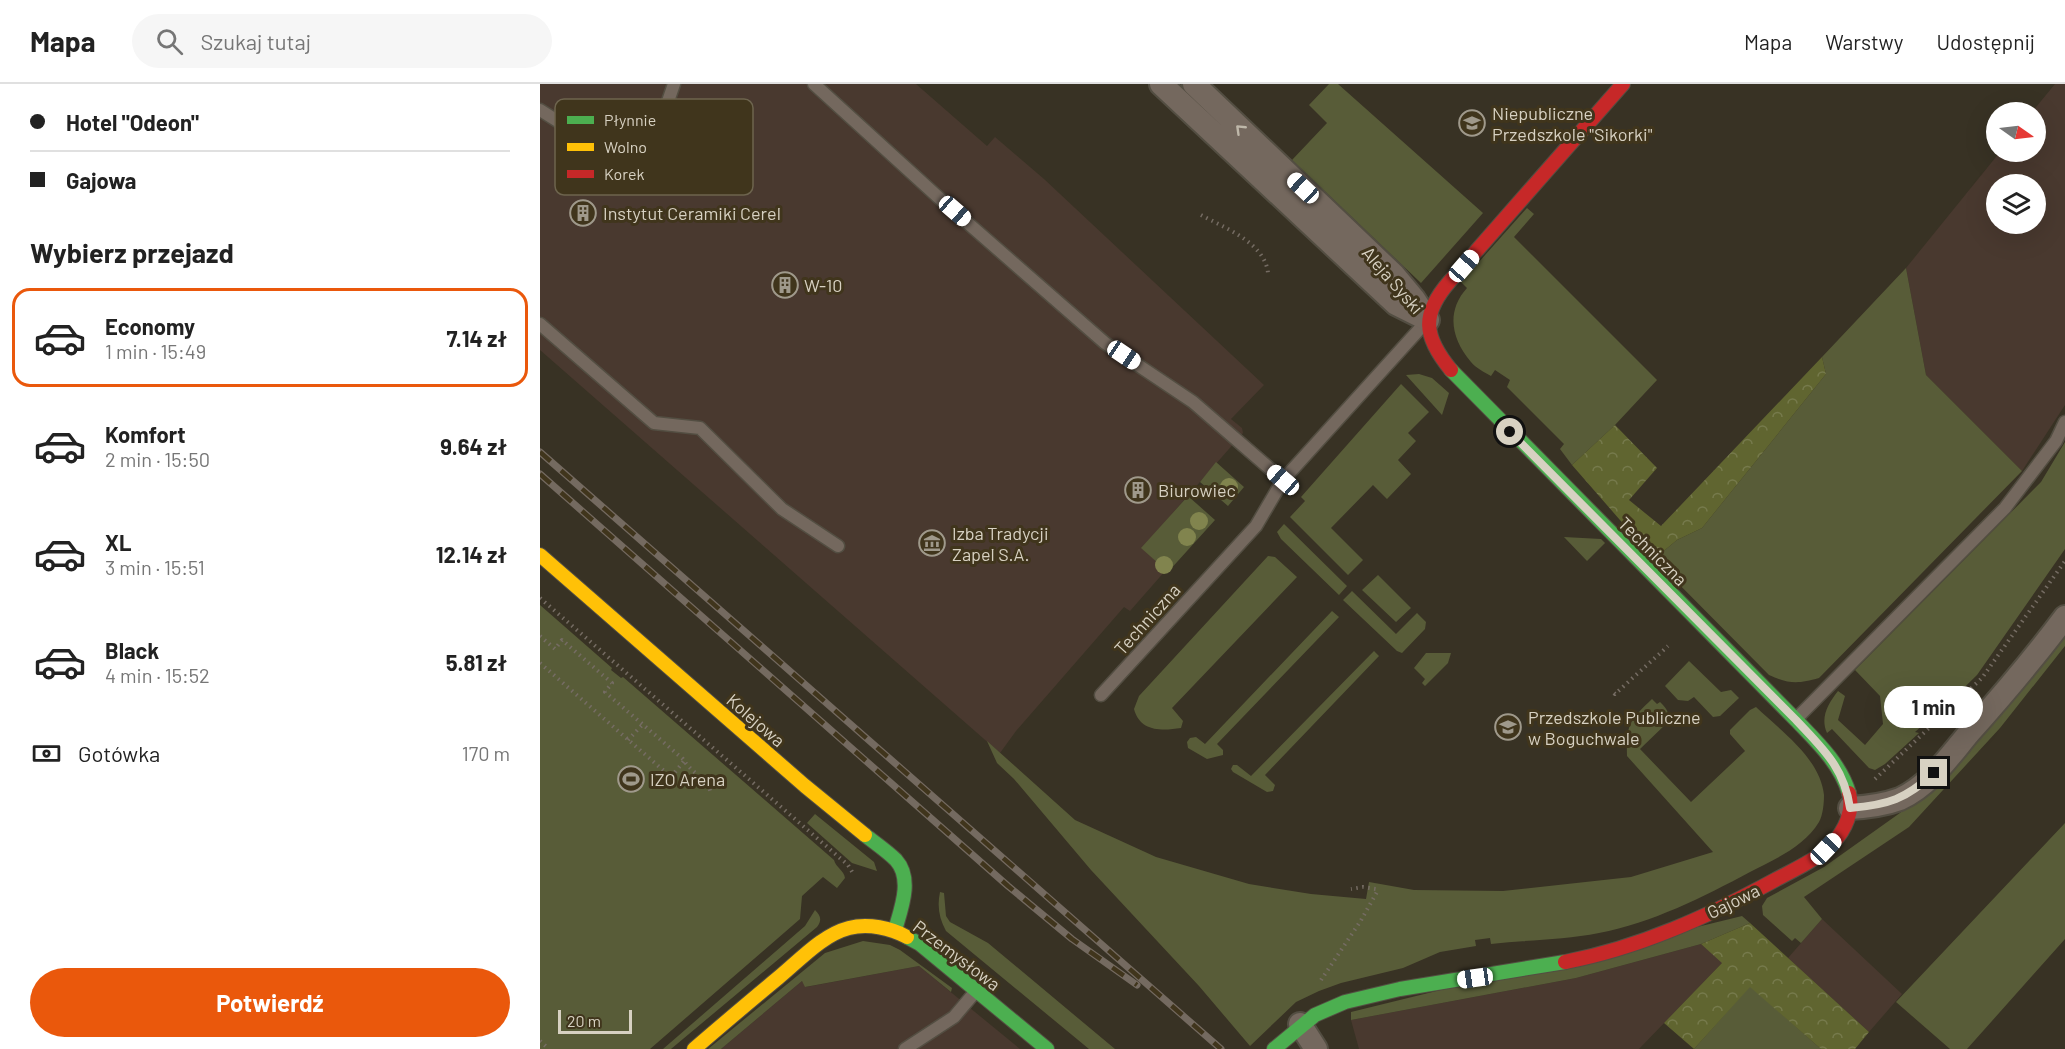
<!DOCTYPE html>
<html lang="pl">
<meta charset="utf-8">
<style>
:root{--surface:#fff;--page:#f6f6f6;--text:#222;--muted:#767676;--line:#e0e0e0;--accent:#ea580c}
body{margin:0;font-family:Barlow,sans-serif;background:var(--page);color:var(--text);height:100vh;display:flex;flex-direction:column;font-size:22px;white-space:nowrap}
*{box-sizing:border-box;margin:0}
p{font-size:20px;color:var(--muted)}
.icon{flex:none;width:33px;height:33px;fill:none;stroke:currentColor;stroke-width:2;stroke-linecap:round;stroke-linejoin:round}
.map{position:relative;flex:1;overflow:hidden}
.side{display:flex;flex-direction:column;background:var(--surface);width:540px}
.side>*{flex:none}
.top-card{display:grid;align-content:center;height:132px;padding:0 30px;background:var(--surface)}
.needle{width:39px;rotate:104deg}
.tools{position:absolute;left:1446px;top:18px;display:grid;gap:12px}
.tools a{display:grid;place-items:center;width:60px;height:60px;border-radius:50%;background:var(--surface);box-shadow:0 6px 24px #0002;font-size:30px}
.scale{position:absolute;left:18px;bottom:15px;width:74px;box-sizing:border-box;padding-left:6px;border:3px solid #d7d1c2;border-top:0;font-size:16px;line-height:21px;white-space:nowrap;color:#d7d1c2;-webkit-text-stroke:4px #40351c;paint-order:stroke}
.end{position:absolute;width:27px;height:27px;margin:-14px;border:8px solid #d7d1c2;background:#111;box-shadow:0 0 0 3px #111}
.from{border-radius:50%}
.bubble{position:absolute;height:42px;border-radius:21px;background:var(--surface);box-shadow:0 6px 24px #0002;font-size:20px;font-weight:700;line-height:42px;text-align:center}
.car{position:absolute;width:18px;height:36px;margin:-18px -9px;border-radius:8px;box-shadow:0 0 4px 2px #0007;background:linear-gradient(#fff 24%,#345 0 40%,#fff 0 76%,#345 0 86%,#fff 0)}
.top-card b{display:flex;align-items:center;gap:21px;height:57px;font-size:22px}
.top-card b+b{border-top:2px solid var(--line)}
.top-card i{width:15px;height:15px;background:var(--text)}
ul{padding:0;list-style:none}
li{display:flex;align-items:center;gap:18px;height:99px;margin:0 12px 9px;padding:0 18px;border:3px solid transparent;border-radius:18px}
li div{flex:1}
li b{display:block;font-size:22px}
li em{font-style:normal;font-weight:700}
li.active{border-color:var(--accent)}
li>.icon{width:54px;height:54px;stroke-width:1.5}
h2{padding:0 30px;font-size:27px;line-height:72px}
.pay{display:flex;align-items:center;gap:15px;height:66px;padding:0 30px;font-size:22px}
.pay p{margin-inline-start:auto}
.primary-button{display:flex;gap:12px;margin-top:auto;padding:12px 30px}
.primary-button a{flex:1;height:69px;border-radius:36px;background:var(--accent);color:#fff;font-size:24px;font-weight:700;line-height:69px;text-align:center}
header{display:flex;align-items:center;gap:36px;box-sizing:border-box;height:84px;padding:0 30px;background:var(--surface);border-bottom:2px solid var(--line)}
header strong{font-size:28px}
nav{display:flex;gap:33px;margin-inline-start:auto;font-size:21px}
.search{width:420px;height:54px;background:var(--page);display:flex;align-items:center;gap:15px;box-sizing:border-box;padding:0 21px;border-radius:33px;color:var(--muted);font-size:22px}
main{display:flex;flex:1;min-height:0}
.map>svg:first-child{display:block}
</style>
<header>
<strong>Mapa</strong>
<div class="search"><svg class="icon" aria-label="search" viewBox="0 0 24 24"><circle cx="10" cy="10" r="6"/><path d="M15 15l6 6"/></svg>Szukaj tutaj</div>
<nav><a>Mapa</a><a>Warstwy</a><a>Udostępnij</a></nav>
</header>
<main>
<section class="side">
<div class="top-card">
<b><i class="from"></i>Hotel &quot;Odeon&quot;</b>
<b><i></i>Gajowa</b>
</div>
<h2>Wybierz przejazd</h2>
<ul>
<li class="active"><svg class="icon" aria-label="car" viewBox="0 0 24 24"><path d="M5 17H2v-5l4-1 3-4h7l3 4 3 1v5h-3M9 17h6M6 11h13"/><circle cx="7" cy="17" r="2"/><circle cx="17" cy="17" r="2"/></svg><div><b>Economy</b><p>1 min · 15:49</p></div><em>7.14 zł</em></li>
<li><svg class="icon" aria-label="car" viewBox="0 0 24 24"><path d="M5 17H2v-5l4-1 3-4h7l3 4 3 1v5h-3M9 17h6M6 11h13"/><circle cx="7" cy="17" r="2"/><circle cx="17" cy="17" r="2"/></svg><div><b>Komfort</b><p>2 min · 15:50</p></div><em>9.64 zł</em></li>
<li><svg class="icon" aria-label="car" viewBox="0 0 24 24"><path d="M5 17H2v-5l4-1 3-4h7l3 4 3 1v5h-3M9 17h6M6 11h13"/><circle cx="7" cy="17" r="2"/><circle cx="17" cy="17" r="2"/></svg><div><b>XL</b><p>3 min · 15:51</p></div><em>12.14 zł</em></li>
<li><svg class="icon" aria-label="car" viewBox="0 0 24 24"><path d="M5 17H2v-5l4-1 3-4h7l3 4 3 1v5h-3M9 17h6M6 11h13"/><circle cx="7" cy="17" r="2"/><circle cx="17" cy="17" r="2"/></svg><div><b>Black</b><p>4 min · 15:52</p></div><em>5.81 zł</em></li>
</ul>
<div class="pay"><svg class="icon" aria-label="cash" viewBox="0 0 24 24"><path d="M3 7h18v10H3z"/><circle cx="12" cy="12" r="2"/></svg>Gotówka<p>170 m</p></div>
<div class="primary-button"><a>Potwierdź</a></div>
</section>
<div class="map">
<svg width="1525" height="965" viewBox="0 0 1525 965">
<defs>
<pattern id="forest-crowns" width="20" height="18" patternUnits="userSpaceOnUse" patternTransform="scale(1.5)"><rect width="20" height="18" fill="#606530"/><path d="M2 6a3 3 0 1 1 6 0M12 15a3 3 0 1 1 6 0" fill="none" stroke="#767a4c"/></pattern>
</defs>
<rect width="100%" height="100%" fill="#383224"/>
<path fill="#49392f" fill-rule="evenodd" d="M0,0H376L447,62L455,53L504,95L724,301L691,335L702,344L703,349L602,464L626,486L590,527L584,523L476,647L460,669L0,266Z
M1515,0H1525V321L1482,387L1386,291L1366,184L1460,68H1496V28H1492ZM1456,100H1496V140H1456Z
M1282,835L1362,910L1329,948L1248,874Z
M1161,860L1183,878L1099,965H819L811,936L1036,894Z
M379,882L480,965H181L262,897L266,903Z"/>
<path fill="#585c38" d="M789,0H798L943,129L881,199L752,76L787,39L769,21Z
M987,124L994,130L974,153L1117,296L1075,341L1032,381L1020,365L1024,360L967,303L970,296L955,286L951,292C944,288 936,284 931,278C911,255 906,227 927,204L921,198Z
M1366,184L1386,291L1482,387L1279,594C1258,600 1249,600 1229,591L1114,475L1137,456L1162,444L1286,290L1282,273Z
M879,290L892,294L909,309L902,331L866,291Z
M861,300L889,328L868,349L876,357L858,376L871,390L847,415L833,401L791,444L823,476L808,491L750,433L765,417L761,413Z
M1525,358V465L1437,591L1386,641L1385,639L1375,648L1379,649L1345,680L1335,686L1329,684L1292,645L1287,649C1280,633 1288,620 1298,607L1305,612L1298,636L1325,661L1343,640L1340,612L1315,586L1501,398Z
M676,378L704,403L688,422L660,398Z
M648,412L675,436L628,488L601,464Z
M744,440L807,502L799,511L741,455L737,448Z
M1024,453L1061,455L1065,459L1047,477Z
M728,472L735,473L757,493L632,624L643,637L641,644C622,647 600,648 594,625L599,612Z
M838,491L871,524L856,538L822,506Z
M812,507L856,550L877,529L886,538L885,545L862,569L857,567L803,516Z
M0,521L72,584L71,586L81,594L83,593L294,776C296,784 304,786 305,794L297,804L283,793L262,812L260,835L110,965H0Z
M792,527L799,533L677,660L683,666V671L667,675L648,664L647,658L650,654L656,653L665,660Z
M1525,549V562L1460,644L1369,743L1264,813L1282,835L1261,859L1255,854L1252,857L1223,831L1222,822L1227,814L1284,783L1388,709Z
M834,567L839,572L725,691L735,701L733,707L727,708L693,688L691,685L693,681H697L711,692Z
M886,569H911L908,579L885,602L882,599L885,595L874,584Z
M1149,577L1181,608L1191,606L1199,614L1180,632L1173,633L1154,613L1148,617L1138,616L1125,602Z
M1112,615L1117,620L1120,618C1126,624 1130,628 1128,638L1100,665L1151,718L1205,667L1190,650V646L1210,626L1216,623C1241,647 1280,674 1284,711C1284,719 1283,731 1279,738C1264,763 1235,775 1210,788C1163,813 1112,839 1059,849C1024,856 986,856 951,860L950,854L935,856L936,862L900,868L863,884L801,899L779,907L756,918L710,962L659,902L551,786L474,695L457,679L447,657L535,736L616,773L709,800L771,810L826,815L829,798L874,806L963,807L1091,793L1173,768L1087,672C1086,640 1090,636 1112,615Z
M275,730L334,778L337,787L312,779L267,739Z
M1525,739V855L1427,965H1410L1356,918Z
M400,808L404,809L406,832L410,838L448,859L575,965H549L406,847C399,834 397,822 400,808Z
M275,826C281,832 282,836 277,843L131,965H123L265,842Z
M1202,832L1210,839L1161,860L1036,894L811,936V928Z
M323,857L350,861L360,866L412,904L411,908L379,882L265,903L262,897L181,965H168L285,869Z
M1210,902L1281,965H1154Z"/>
<path fill="url(#forest-crowns)" d="M1282,273L1286,290L1162,444L1137,456L1114,475L1032,381L1075,341L1117,384L1089,416L1121,442Z
M1210,839L1329,948L1315,965H1281L1210,903L1154,965L1124,939L1182,879L1161,860Z"/>
<g fill="none" stroke-linecap="round" stroke-linejoin="round">
<g stroke="#534e42" stroke-width="15">
<path id="lane" d="M274,0L398,113L565,259L653,318L743,396
M0,26L65,67L94,60L125,26L134,0
M0,240L114,339L160,344L242,425L298,462
M561,611L716,442L743,396L885,239
M1257,634L1465,424L1516,357L1525,338
M365,965L414,933L436,907"/>
</g>
<g stroke="#534e42" stroke-width="26">
<path id="street" d="M621,0L856,220L888,236
M654,0L854,191L874,215L887,235
M1310,724C1327,723 1344,721 1360,715C1389,702 1409,673 1429,649C1462,612 1495,573 1525,533
M760,940L776,965"/>
</g>
<g stroke="#534e42" stroke-width="16">
<path id="fast" d="M911,286L1256,636C1276,657 1300,679 1309,709
M325,751C335,759 347,767 356,776C373,795 361,825 355,846
M367,853L380,860L507,965
M734,965L775,931L805,918L860,905L1025,878"/>
</g>
<g stroke="#534e42" stroke-width="16">
<path id="slow" d="M0,471L265,702L325,751
M154,965C182,941 210,917 238,894C260,876 282,851 309,844C328,839 351,844 367,853"/>
</g>
<g stroke="#534e42" stroke-width="16">
<path id="jam" d="M911,286C883,252 881,230 910,197L1083,0
M1025,878C1099,864 1169,832 1235,796C1255,785 1277,776 1293,759C1305,746 1314,727 1309,709"/>
</g>
<path stroke="#756c63" stroke-width="4" stroke-dasharray="1.5 4.5" stroke-linecap="butt" d="M661,131C685,144 725,159 728,189
M0,514L308,781L314,791
M0,552L15,565L22,556L72,599L65,608L143,675C150,688 167,694 171,709
M0,579L131,693L144,677
M1074,609L1075,610L1128,562
M88,656L103,640
M1335,695L1442,594L1525,477
M781,896L820,838L837,808L836,805L823,803L811,805
M0,957L9,965"/>
<use href="#lane" stroke="#74685e" stroke-width="12"/>
<use href="#street" stroke="#74685e" stroke-width="22"/>
<use href="#fast" stroke="#4caf50" stroke-width="14"/>
<use href="#slow" stroke="#ffc107" stroke-width="14"/>
<use href="#jam" stroke="#c62828" stroke-width="14"/>
<g stroke="#746a60" stroke-width="7">
<path id="rail" d="M0,368L681,965
M0,390L468,802L532,855L597,901"/>
</g>
<use href="#rail" stroke="#40351c" stroke-width="4.5" stroke-dasharray="14" stroke-linecap="butt"/>
</g>
<g fill="#81844e">
<circle cx="689" cy="403" r="9"/>
<circle cx="659" cy="437" r="9"/>
<circle cx="647" cy="453" r="9"/>
<circle cx="624" cy="481" r="9"/>
</g>
<defs><path id="oneway-chevron" d="M-2-3.5L2.5 0L-2 3.5" fill="none" stroke-width="1.6" stroke-linecap="round" stroke-linejoin="round" transform="scale(1.5)"/></defs>
<use stroke="#beb7a9" href="#oneway-chevron" transform="translate(700 45) rotate(-136)"/>
<g fill="none" stroke-linecap="round" stroke-linejoin="round">
<path stroke="#d7d1c2" stroke-width="8" d="M970,348L1256,636C1283,665 1304,683 1310,724C1348,721 1366,715 1394,689"/>
</g>
<defs>
<g id="school-ring" transform="scale(1.35)"><circle r="9.5" fill="#40351c" stroke="#9f998b" stroke-width="1.5"/><path d="M0-5L7-2L0 1L-7-2ZM-4 1L0 2.5L4 1V4Q0 6-4 4Z" fill="#9f998b"/></g>
<g id="building-ring" transform="scale(1.35)"><circle r="9.5" fill="#40351c" stroke="#9f998b" stroke-width="1.5"/><path d="M-4-6H4V6H1V3H-1V6H-4ZM-2.5-4.3h1.7v1.8h-1.7ZM.8-4.3h1.7v1.8H.8ZM-2.5-1h1.7V.8h-1.7ZM.8-1h1.7V.8H.8Z" fill="#9f998b"/></g>
<g id="museum-ring" transform="scale(1.35)"><circle r="9.5" fill="#40351c" stroke="#9f998b" stroke-width="1.5"/><path d="M0-6L6-3V-2H-6V-3ZM-5-1h2V3h-2ZM-1-1h2V3h-2ZM3-1h2V3H3ZM-6 4H6V6H-6Z" fill="#9f998b"/></g>
<g id="stadium-ring" transform="scale(1.35)"><circle r="9.5" fill="#40351c" stroke="#9f998b" stroke-width="1.5"/><path d="M0-5a6.5 5 0 1 0 0 10a6.5 5 0 1 0 0-10ZM-3.5-1.8h7v3.6h-7Z" fill="#9f998b"/></g>
</defs>
<g fill-rule="evenodd">
<use href="#school-ring" x="932" y="39"/>
<use href="#building-ring" x="43" y="129"/>
<use href="#building-ring" x="245" y="201"/>
<use href="#building-ring" x="598" y="406"/>
<use href="#museum-ring" x="392" y="459"/>
<use href="#school-ring" x="968" y="643"/>
<use href="#stadium-ring" x="91" y="695"/>
</g>
<g text-anchor="middle" dominant-baseline="central" stroke-width="6" stroke-linejoin="round" paint-order="stroke">
<g font-size="18" fill="#d7d1c2" stroke="#40351c" text-anchor="start">
<text x="952" y="29">Niepubliczne<tspan x="952" dy="21">Przedszkole "Sikorki"</tspan></text>
<text x="63" y="129">Instytut Ceramiki Cerel</text>
<text x="264" y="201">W-10</text>
<text x="618" y="406">Biurowiec</text>
<text x="412" y="449">Izba Tradycji<tspan x="412" dy="21">Zapel S.A.</tspan></text>
<text x="988" y="633">Przedszkole Publiczne<tspan x="988" dy="21">w Boguchwale</tspan></text>
<text x="110" y="695">IZO Arena</text>
</g>
<g font-size="18" fill="#d7d1c2" stroke="#40351c">
<text transform="translate(853 196) rotate(49)">Aleja Syski</text>
<text transform="translate(1113 467) rotate(45)">Techniczna</text>
<text transform="translate(607 535) rotate(-48)">Techniczna</text>
<text transform="translate(216 636) rotate(41)">Kolejowa</text>
<text transform="translate(1193 817) rotate(-26)">Gajowa</text>
<text transform="translate(417 871) rotate(37)">Przemysłowa</text>
</g>
</g>
<rect x="15" y="15" width="198" height="96" rx="9" fill="#40351c" stroke="#6d644e" stroke-width="1.5"/>
<rect x="27" y="32" width="27" height="8" fill="#4caf50"/>
<rect x="27" y="59" width="27" height="8" fill="#ffc107"/>
<rect x="27" y="86" width="27" height="8" fill="#c62828"/>
<g font-size="16" fill="#d7d1c2">
<text x="64" y="42">Płynnie</text>
<text x="64" y="69">Wolno</text>
<text x="64" y="96">Korek</text>
</g>
</svg>
<div class="tools">
<a><svg class="needle" viewBox="-14 -14 28 28"><path d="M0-13l5 13h-10z" fill="#e53935"/><path d="M0 13l5-13h-10z" fill="#767676"/></svg></a>
<a><svg class="icon" aria-label="layers" viewBox="0 0 24 24"><path d="M12 4l9 5-9 5-9-5zM3 14l9 5 9-5"/></svg></a>
</div>
<div class="scale">20 m</div>
<i class="end from" style="left:970px;top:348px"></i>
<i class="end" style="left:1394px;top:689px"></i>
<div class="bubble" style="left:1344px;top:602px;width:99px">1 min</div>
<i class="car" style="left:763px;top:104px;rotate:313deg"></i>
<i class="car" style="left:415px;top:127px;rotate:131deg"></i>
<i class="car" style="left:924px;top:182px;rotate:41deg"></i>
<i class="car" style="left:584px;top:271px;rotate:124deg"></i>
<i class="car" style="left:743px;top:396px;rotate:311deg"></i>
<i class="car" style="left:1286px;top:765px;rotate:44deg"></i>
<i class="car" style="left:935px;top:894px;rotate:262deg"></i>
</div>
</main>
